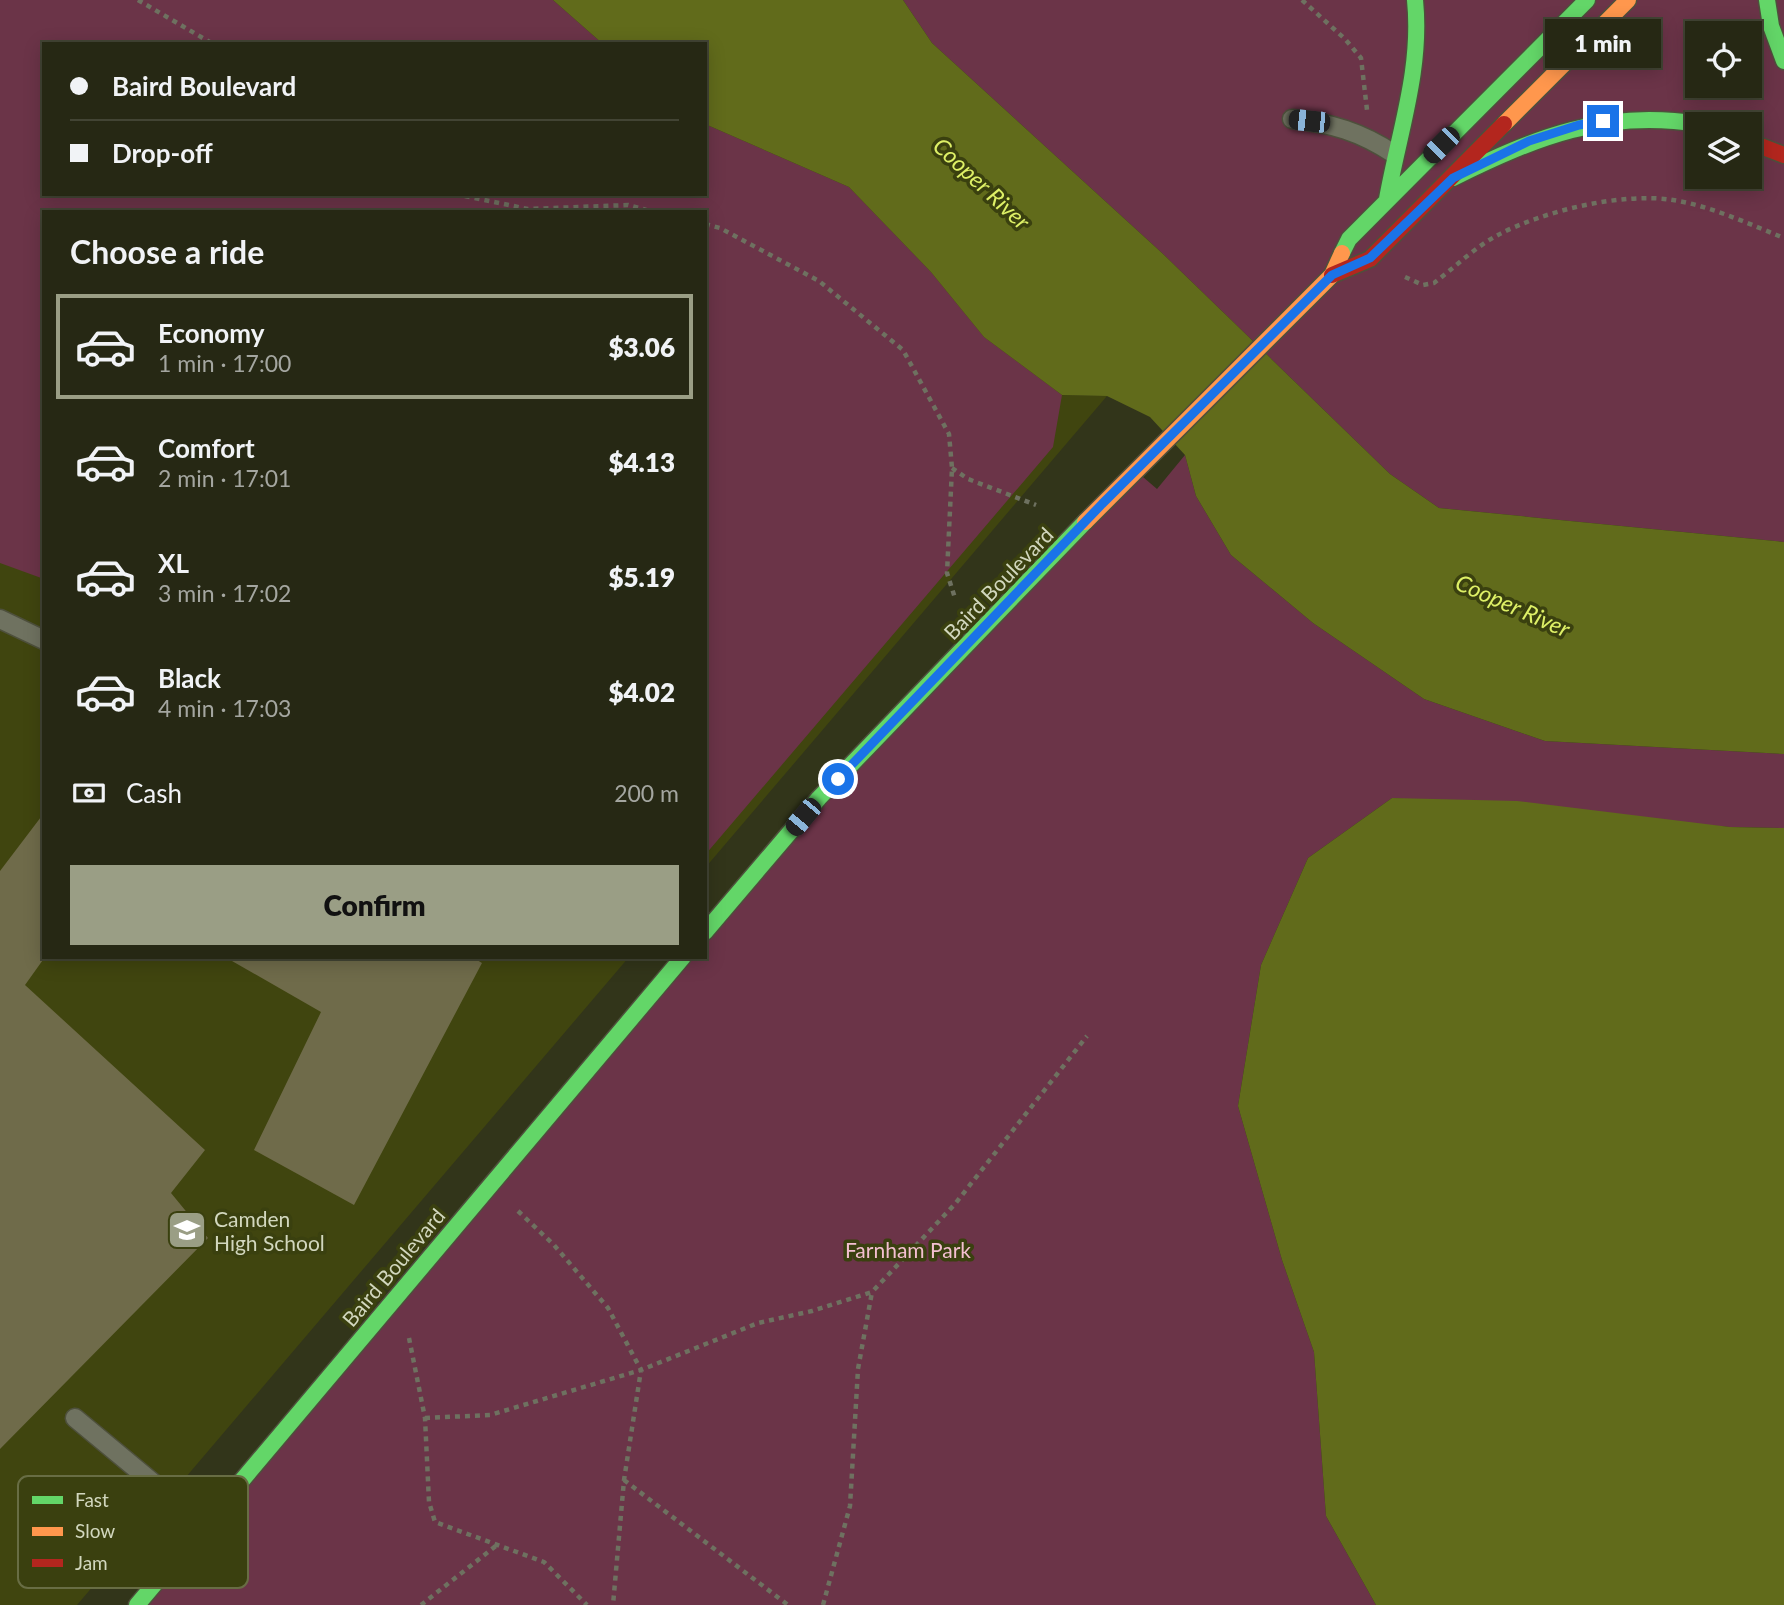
<!DOCTYPE html>
<meta charset="utf-8">
<style>
:root{--surface:#262814;--page:#2e301d;--text:#f1f3f6;--muted:#a4a6a0;--line:#424434;--accent:#9a9e85}
body{margin:0;font-family:Lato,sans-serif;background:var(--page);color:var(--text);height:100vh;display:flex;flex-direction:column;font-size:26px;white-space:nowrap}
*{box-sizing:border-box;margin:0}
p{font-size:23px;color:var(--muted)}
.icon{flex:none;width:38px;height:38px;fill:none;stroke:currentColor;stroke-width:2;stroke-linecap:round;stroke-linejoin:round}
.map{position:relative;flex:1;overflow:hidden}
.details{position:absolute;left:42px;top:210px;width:665px;height:749px;display:flex;flex-direction:column;background:var(--surface);border-radius:0px;box-shadow:0 4px 18px #0003,0 0 0 2px var(--line)}
.details>*{flex:none}
.hud{position:absolute;left:42px;top:42px;width:665px;height:154px;border-radius:0px;box-shadow:0 4px 18px #0003,0 0 0 2px var(--line);display:grid;align-content:center;height:154px;padding:0 28px;background:var(--surface)}
.fabs{position:absolute;left:1685px;top:21px;display:grid;gap:14px}
.fabs a{display:grid;place-items:center;width:77px;height:77px;border-radius:0px;background:var(--surface);box-shadow:0 4px 18px #0003,0 0 0 2px var(--line);font-size:35px}
.end{position:absolute;width:32px;height:32px;margin:-16px;border:9px solid #1a73e8;background:#fff;box-shadow:0 0 0 4px #fff}
.from{border-radius:50%}
.bubble{position:absolute;height:49px;border-radius:0px;background:var(--surface);box-shadow:0 4px 18px #0003,0 0 0 2px var(--line);font-size:23px;font-weight:800;line-height:49px;text-align:center}
.car{position:absolute;width:21px;height:42px;margin:-21px -10px;border-radius:9px;box-shadow:0 0 5px 2px #0007;background:linear-gradient(#222 24%,#8ab4d8 0 40%,#222 0 76%,#8ab4d8 0 86%,#222 0)}
.hud b{display:flex;align-items:center;gap:24px;height:66px;font-size:26px}
.hud b+b{border-top:2px solid var(--line)}
.hud i{width:18px;height:18px;background:var(--text)}
ul{padding:0;list-style:none}
li{display:flex;align-items:center;gap:21px;height:105px;margin:0 14px 10px;padding:0 14px;border:4px solid transparent;border-radius:0px}
li div{flex:1}
li b{display:block;font-size:26px}
li em{font-style:normal;font-weight:800}
li.active{border-color:var(--accent)}
li>.icon{width:63px;height:63px;stroke-width:1.5}
h2{padding:0 28px;font-size:32px;line-height:84px}
.pay{display:flex;align-items:center;gap:18px;height:77px;padding:0 28px;font-size:26px}
.pay p{margin-inline-start:auto}
.primary-button{display:flex;gap:14px;margin-top:auto;padding:14px 28px}
.primary-button a{flex:1;height:80px;border-radius:0px;background:var(--accent);color:#111;font-size:28px;font-weight:800;line-height:80px;text-align:center}
.map>svg:first-child{display:block}
</style>
<div class="map">
<svg width="1784" height="1605" viewBox="0 0 1784 1605">
<rect width="100%" height="100%" fill="#32351a"/>
<path fill="#40450f" d="M0,0H553L603,44H44V194H705V124L849,187L1061,395L1107,396L705,868V212H44V957H629L77,1605H0Z"/>
<path fill="#6b3448" fill-rule="evenodd" d="M0,0H553L603,44H44V194H705V124L849,187L931,272L984,337L1062,395L1053,447L705,855V212H44V579L0,563Z
M903,0H1784V542L1439,508L1390,474L1162,253L932,43ZM1698,33H1750V86H1698ZM1698,124H1750V177H1698Z
M1185,455L1196,496L1231,555L1313,623L1424,699L1545,741L1784,754V828L1730,827L1392,798L1308,858L1261,965L1238,1106L1282,1260L1314,1352L1326,1516L1376,1605H137L683,957H705V932L1136,471L1157,489Z"/>
<path fill="#616b1b" d="M553,0H903L932,43L1162,253L1390,474L1439,508L1784,542V754L1545,741L1424,699L1313,623L1231,555L1196,496L1185,455L1150,417L1107,396L1062,395L984,337L931,272L849,187L705,124V44H603Z
M1392,798L1517,801L1730,827L1784,828V1605H1376L1326,1516L1314,1352L1282,1260L1238,1106L1261,965L1308,858Z"/>
<path fill="#6f6b4a" d="M44,813L45,957L25,985L205,1150L171,1193L208,1238L0,1449V871Z
M225,957H472L482,963L354,1205L254,1150L321,1012Z"/>
<g fill="none" stroke-linecap="round" stroke-linejoin="round">
<g stroke="#4e503c" stroke-width="21">
<path id="lane" d="M1292,119C1331,123 1361,132 1394,154
M0,619L44,640
M75,1418L204,1525"/>
</g>
<g stroke="#4e503c" stroke-width="19">
<path id="fast" d="M1767,0L1771,26L1784,61
M1453,178C1536,137 1605,109 1699,124
M1387,199C1399,132 1422,69 1415,0
M1342,253L1349,239L1587,0
M705,932L819,798L1085,522
M137,1605L683,957"/>
</g>
<g stroke="#4e503c" stroke-width="19">
<path id="slow" d="M1504,124L1628,0
M1085,522L1332,275L1342,253"/>
</g>
<g stroke="#4e503c" stroke-width="19">
<path id="jam" d="M1750,142L1784,155
M1332,275L1370,259L1504,124"/>
</g>
<path stroke="#6e7160" stroke-width="4.5" stroke-dasharray="5 5" stroke-linecap="butt" d="M138,0L213,44
M1302,0L1345,39L1361,58L1367,110
M455,194L528,209L628,205L654,212
M705,224L720,228L819,281L903,350L949,434L952,468L947,573L955,598
M1405,277L1423,285L1434,283C1454,268 1475,247 1498,235C1543,211 1622,192 1673,200C1711,206 1749,224 1784,238
M952,468L968,479L1036,505
M518,1211L554,1245L608,1308L641,1370L624,1480L613,1605
M409,1338L425,1418L429,1502L435,1522L544,1562L587,1605
M425,1418L490,1415L641,1370L758,1323L812,1311L872,1292L955,1204L1087,1036
M624,1480L788,1605
M421,1605L497,1545
M823,1605L850,1506L858,1369L872,1292"/>
<use href="#lane" stroke="#6f7260" stroke-width="18"/>
<use href="#fast" stroke="#63d668" stroke-width="16"/>
<use href="#slow" stroke="#ff974d" stroke-width="16"/>
<use href="#jam" stroke="#b3261e" stroke-width="16"/>
</g>
<g fill="none" stroke-linecap="round" stroke-linejoin="round">
<path stroke="#1a73e8" stroke-width="9" d="M838,779L1102,504L1332,275L1370,258L1453,178L1529,141L1579,125L1603,121"/>
</g>
<defs>
<g id="school-square" transform="scale(2.0125)"><rect x="-9" y="-9" width="18" height="18" rx="4" fill="#9a9e85" stroke="#3a400f"/><path d="M0-5L7-2L0 1L-7-2ZM-4 1L0 2.5L4 1V4Q0 6-4 4Z" fill="#fff"/></g>
</defs>
<g fill-rule="evenodd">
<use href="#school-square" x="187" y="1230"/>
</g>
<g text-anchor="middle" dominant-baseline="central" stroke-width="7" stroke-linejoin="round" paint-order="stroke">
<g font-size="21" fill="#d2d7be" stroke="#3a400f">
<text transform="translate(998 583) rotate(-46)">Baird Boulevard</text>
<text transform="translate(393 1267) rotate(-50)">Baird Boulevard</text>
</g>
<g font-size="21" fill="#d2d7be" stroke="#3a400f" text-anchor="start">
<text x="214" y="1218">Camden<tspan x="214" dy="24">High School</tspan></text>
</g>
<g font-size="21" fill="#f4bfd1" stroke="#3a400f">
<text x="908" y="1249">Farnham Park</text>
</g>
<g font-size="23" font-style="italic" fill="#def066" stroke="#3a400f">
<text transform="translate(982 183) rotate(43)">Cooper River</text>
<text transform="translate(1513 605) rotate(24)">Cooper River</text>
</g>
</g>
<rect x="18" y="1476" width="230" height="112" rx="10" fill="#3a400f" stroke="#686d44" stroke-width="2"/>
<rect x="32" y="1496" width="31" height="8" fill="#63d668"/>
<rect x="32" y="1527" width="31" height="9" fill="#ff974d"/>
<rect x="32" y="1559" width="31" height="8" fill="#b3261e"/>
<g font-size="19" fill="#d2d7be">
<text x="75" y="1507">Fast</text>
<text x="75" y="1538">Slow</text>
<text x="75" y="1570">Jam</text>
</g>
</svg>
<div class="fabs">
<a><svg class="icon" aria-label="locate" viewBox="0 0 24 24"><circle cx="12" cy="12" r="6"/><path d="M12 2v4M12 18v4M2 12h4M18 12h4"/></svg></a>
<a><svg class="icon" aria-label="layers" viewBox="0 0 24 24"><path d="M12 4l9 5-9 5-9-5zM3 14l9 5 9-5"/></svg></a>
</div>
<i class="end from" style="left:838px;top:779px"></i>
<i class="end" style="left:1603px;top:121px"></i>
<div class="bubble" style="left:1545px;top:19px;width:116px">1 min</div>
<i class="car" style="left:1309px;top:121px;rotate:276deg"></i>
<i class="car" style="left:1441px;top:145px;rotate:225deg"></i>
<i class="car" style="left:803px;top:817px;rotate:220deg"></i>
<div class="hud">
<b><i class="from"></i>Baird Boulevard</b>
<b><i></i>Drop-off</b>
</div>
<section class="details">
<h2>Choose a ride</h2>
<ul>
<li class="active"><svg class="icon" aria-label="car" viewBox="0 0 24 24"><path d="M5 17H2v-5l4-1 3-4h7l3 4 3 1v5h-3M9 17h6M6 11h13"/><circle cx="7" cy="17" r="2"/><circle cx="17" cy="17" r="2"/></svg><div><b>Economy</b><p>1 min · 17:00</p></div><em>$3.06</em></li>
<li><svg class="icon" aria-label="car" viewBox="0 0 24 24"><path d="M5 17H2v-5l4-1 3-4h7l3 4 3 1v5h-3M9 17h6M6 11h13"/><circle cx="7" cy="17" r="2"/><circle cx="17" cy="17" r="2"/></svg><div><b>Comfort</b><p>2 min · 17:01</p></div><em>$4.13</em></li>
<li><svg class="icon" aria-label="car" viewBox="0 0 24 24"><path d="M5 17H2v-5l4-1 3-4h7l3 4 3 1v5h-3M9 17h6M6 11h13"/><circle cx="7" cy="17" r="2"/><circle cx="17" cy="17" r="2"/></svg><div><b>XL</b><p>3 min · 17:02</p></div><em>$5.19</em></li>
<li><svg class="icon" aria-label="car" viewBox="0 0 24 24"><path d="M5 17H2v-5l4-1 3-4h7l3 4 3 1v5h-3M9 17h6M6 11h13"/><circle cx="7" cy="17" r="2"/><circle cx="17" cy="17" r="2"/></svg><div><b>Black</b><p>4 min · 17:03</p></div><em>$4.02</em></li>
</ul>
<div class="pay"><svg class="icon" aria-label="cash" viewBox="0 0 24 24"><path d="M3 7h18v10H3z"/><circle cx="12" cy="12" r="2"/></svg>Cash<p>200 m</p></div>
<div class="primary-button"><a>Confirm</a></div>
</section>
</div>
